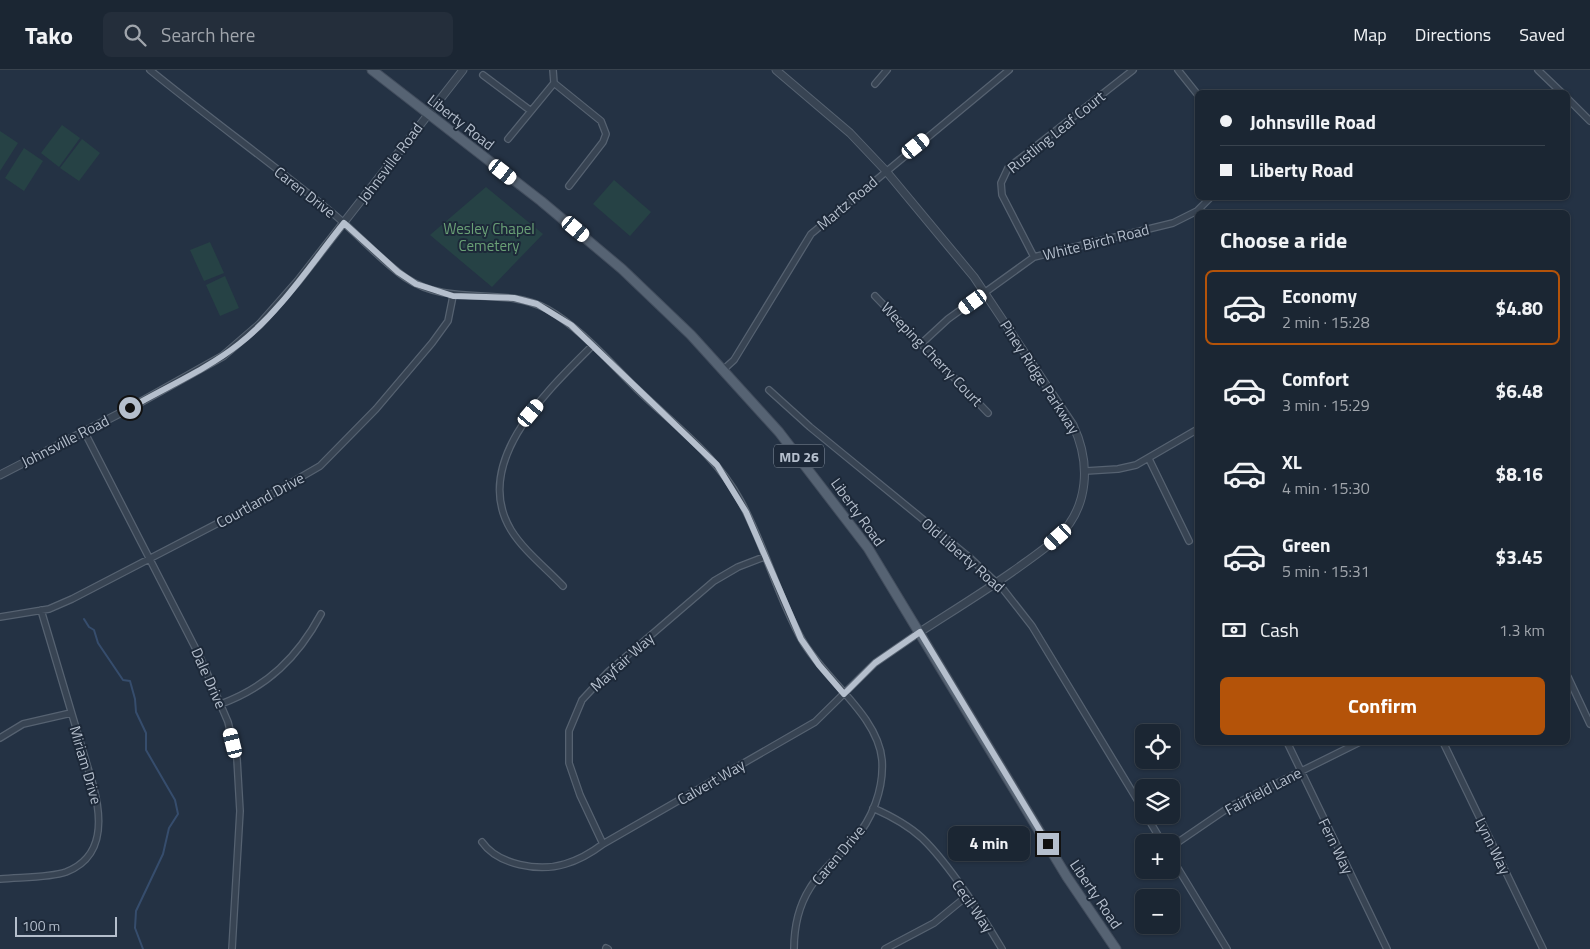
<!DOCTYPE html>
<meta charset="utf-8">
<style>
:root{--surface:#1b2633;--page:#242e3b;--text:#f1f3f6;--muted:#a0a5ac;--line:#39434e;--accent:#b45309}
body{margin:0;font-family:"Titillium Web",sans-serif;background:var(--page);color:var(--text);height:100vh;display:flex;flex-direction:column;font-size:19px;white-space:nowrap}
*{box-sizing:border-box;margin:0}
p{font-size:16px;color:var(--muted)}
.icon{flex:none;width:28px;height:28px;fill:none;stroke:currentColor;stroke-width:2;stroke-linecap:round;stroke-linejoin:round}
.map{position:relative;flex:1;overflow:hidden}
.drawer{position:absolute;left:1195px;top:140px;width:375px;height:535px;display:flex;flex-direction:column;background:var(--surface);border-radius:8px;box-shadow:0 1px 4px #0004,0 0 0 1px var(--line)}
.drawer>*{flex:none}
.guide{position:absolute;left:1195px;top:20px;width:375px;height:110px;border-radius:8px;box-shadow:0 1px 4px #0004,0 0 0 1px var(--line);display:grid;align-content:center;height:110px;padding:0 25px;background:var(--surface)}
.buttons{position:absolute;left:1135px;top:654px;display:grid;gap:10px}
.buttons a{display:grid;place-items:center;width:45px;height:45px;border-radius:8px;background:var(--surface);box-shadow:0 1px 4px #0004,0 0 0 1px var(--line);font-size:25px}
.scale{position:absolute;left:15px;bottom:12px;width:102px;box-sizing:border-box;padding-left:5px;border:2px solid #b5bfcd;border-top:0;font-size:14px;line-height:18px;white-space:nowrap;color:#b5bfcd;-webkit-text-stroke:4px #1d2939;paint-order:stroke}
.end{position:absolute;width:22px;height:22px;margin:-11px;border:6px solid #b5bfcd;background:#111;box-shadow:0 0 0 2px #111}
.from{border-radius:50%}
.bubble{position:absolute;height:35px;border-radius:8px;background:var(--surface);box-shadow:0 1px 4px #0004,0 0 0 1px var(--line);font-size:16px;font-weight:700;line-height:35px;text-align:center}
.car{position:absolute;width:15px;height:30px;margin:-15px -8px;border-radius:6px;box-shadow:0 0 4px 1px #0007;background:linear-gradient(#fff 24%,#345 0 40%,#fff 0 76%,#345 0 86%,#fff 0)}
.guide b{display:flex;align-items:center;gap:18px;height:48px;font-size:19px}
.guide b+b{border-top:1px solid var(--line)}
.guide i{width:12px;height:12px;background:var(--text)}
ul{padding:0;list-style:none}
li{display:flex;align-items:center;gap:15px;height:75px;margin:0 10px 8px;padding:0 15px;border:2px solid transparent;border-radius:8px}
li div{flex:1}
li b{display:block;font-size:19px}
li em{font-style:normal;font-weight:700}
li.on{border-color:var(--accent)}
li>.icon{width:45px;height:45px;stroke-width:1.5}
h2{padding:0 25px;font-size:22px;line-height:60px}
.pay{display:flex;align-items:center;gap:12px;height:55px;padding:0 25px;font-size:19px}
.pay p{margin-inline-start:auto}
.cta{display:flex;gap:10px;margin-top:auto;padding:10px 25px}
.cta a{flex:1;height:58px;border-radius:8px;background:var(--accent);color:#fff;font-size:20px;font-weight:700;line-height:58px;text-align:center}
header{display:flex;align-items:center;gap:30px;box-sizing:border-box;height:70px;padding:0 25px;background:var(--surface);border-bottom:1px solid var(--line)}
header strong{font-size:24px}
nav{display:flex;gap:28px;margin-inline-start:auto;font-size:18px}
.search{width:350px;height:45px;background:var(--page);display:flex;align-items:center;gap:12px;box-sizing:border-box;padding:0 18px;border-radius:8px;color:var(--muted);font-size:19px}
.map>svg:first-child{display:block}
</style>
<header>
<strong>Tako</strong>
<div class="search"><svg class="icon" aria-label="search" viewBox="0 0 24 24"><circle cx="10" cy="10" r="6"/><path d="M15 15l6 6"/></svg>Search here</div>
<nav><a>Map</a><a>Directions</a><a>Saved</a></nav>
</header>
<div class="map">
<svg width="1590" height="879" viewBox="0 0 1590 879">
<rect width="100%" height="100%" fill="#243244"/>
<path fill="#264245" d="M62,55L80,68L59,97L41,83Z
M0,61L18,73L0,101Z
M82,69L100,83L79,111L60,98Z
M24,78L43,91L24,121L5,108Z
M614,110L651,142L630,166L593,134Z
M486,117L543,164L492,217L430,165Z
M210,172L224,203L204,211L190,180Z
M225,206L239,238L220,246L206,215Z"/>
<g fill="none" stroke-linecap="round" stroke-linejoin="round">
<path stroke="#364d6d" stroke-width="2" d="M84,549L89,557L94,560L98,573L123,610L130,611L135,629L136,642L146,663V680L175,730L178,744L169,758L163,784L136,841L135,858L143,879"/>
<g stroke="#566271" stroke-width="8">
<path id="minor" d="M150,0C209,48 271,93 330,141C355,161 381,191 406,208C451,238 501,215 547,239C582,259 609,292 637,319C674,355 716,385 740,430C765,475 777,526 802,570C824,609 878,645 882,690C884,719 872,750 853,771C838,787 821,800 810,818C798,837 794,857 794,879
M1178,0L1198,25
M1538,0L1561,22
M483,5L531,41
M554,13L601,51L606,64L603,72L569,116
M875,14L887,0
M1568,29L1590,51
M508,69L554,13L553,0
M1034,187L1002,125L1001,113L1008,98L1133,0
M875,226L988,343
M922,273L948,249L1034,187L1173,153L1197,141L1210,128
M724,299L734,290L811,164L1009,0
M769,320L810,357L969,487L1003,519L1032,556L1144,741
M84,361L201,589L228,652L237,689L240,741L232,879
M1149,389L1189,471
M1086,401L1118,399L1136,395L1198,359
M563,516C546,498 524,481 511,460C470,392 549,319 593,275
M0,547L49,539L72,529L251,436L320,396L376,339L432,273L448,251L453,226
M1568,607L1590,654
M221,634C267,617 298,587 321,544
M0,668L23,654L71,643
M1287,672L1387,879
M1443,672L1543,879
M873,738C891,746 908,755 922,768C949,794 983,847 1002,879
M1146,745L1162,772
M482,772C498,795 539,802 565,794C579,790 591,783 603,774L815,652L875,593L920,562
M603,774L580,725L569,693V661L582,630L608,602L714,511L738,497L764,487
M1171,777L1231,736L1360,672
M1171,787L1227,879
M0,809C19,807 49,808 66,802C105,787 102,748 93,715L41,540
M606,878L608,879
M885,879L934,853L967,826"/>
</g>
<g stroke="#566271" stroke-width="9">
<path id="tertiary" d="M776,0L850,63L886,101L974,207L1073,355C1091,393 1089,437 1058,467C1044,480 1027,491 1012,502C982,523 951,542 920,562
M0,405L130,338L223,286L260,254L298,211L463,0"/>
</g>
<g stroke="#424d5d" stroke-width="11">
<path id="primary" d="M372,0L541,131L622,199L691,265L779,362L868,478L1067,807L1116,879"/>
</g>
<use href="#minor" stroke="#384453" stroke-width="5.5"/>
<use href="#tertiary" stroke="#384453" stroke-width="7"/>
<use href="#primary" stroke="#566373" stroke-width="9"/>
</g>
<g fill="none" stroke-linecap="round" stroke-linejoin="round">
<path stroke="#b5bfcd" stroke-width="6" d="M130,338C166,317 206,300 239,274C281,241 311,194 344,153L398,202L416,214L453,226L514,228L537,234L571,255L593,276L717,395L746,442L801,569L819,595L844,624L875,593L920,562L1048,774"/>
</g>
<g text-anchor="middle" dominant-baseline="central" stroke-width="4" stroke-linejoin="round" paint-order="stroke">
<rect fill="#1d2939" stroke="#8792a1" stroke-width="1" x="774" y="374.5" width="50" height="23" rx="4"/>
<g font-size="14" font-weight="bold" fill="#b5bfcd">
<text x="799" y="386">MD 26</text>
</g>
<g font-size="15" fill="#b5bfcd" stroke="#1d2939">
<text transform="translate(461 52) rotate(38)">Liberty Road</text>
<text transform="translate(1056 62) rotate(-39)">Rustling Leaf Court</text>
<text transform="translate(390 93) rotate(-53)">Johnsville Road</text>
<text transform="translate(305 122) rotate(38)">Caren Drive</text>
<text transform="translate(847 133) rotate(-40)">Martz Road</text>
<text transform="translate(1096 172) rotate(-14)">White Birch Road</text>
<text transform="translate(932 284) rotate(46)">Weeping Cherry Court</text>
<text transform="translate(1040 307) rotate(57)">Piney Ridge Parkway</text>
<text transform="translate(65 371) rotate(-27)">Johnsville Road</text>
<text transform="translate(260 430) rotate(-29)">Courtland Drive</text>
<text transform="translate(858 442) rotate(54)">Liberty Road</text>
<text transform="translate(963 485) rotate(41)">Old Liberty Road</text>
<text transform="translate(622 592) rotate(-42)">Mayfair Way</text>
<text transform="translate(209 608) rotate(66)">Dale Drive</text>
<text transform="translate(86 695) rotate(74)">Miriam Drive</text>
<text transform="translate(711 712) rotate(-30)">Calvert Way</text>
<text transform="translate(1263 721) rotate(-28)">Fairfield Lane</text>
<text transform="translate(1336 776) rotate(64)">Fern Way</text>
<text transform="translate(1493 776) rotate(64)">Lynn Way</text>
<text transform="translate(838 785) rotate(-50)">Caren Drive</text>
<text transform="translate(1096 824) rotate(56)">Liberty Road</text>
<text transform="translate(973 836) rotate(55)">Cecil Way</text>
</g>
<g font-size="15" fill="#6aa076" stroke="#1d2939">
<text x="489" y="158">Wesley Chapel<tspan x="489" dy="17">Cemetery</tspan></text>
</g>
</g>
</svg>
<div class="buttons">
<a><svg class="icon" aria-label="locate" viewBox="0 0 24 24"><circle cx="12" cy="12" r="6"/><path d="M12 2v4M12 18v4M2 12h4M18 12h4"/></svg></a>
<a><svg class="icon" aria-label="layers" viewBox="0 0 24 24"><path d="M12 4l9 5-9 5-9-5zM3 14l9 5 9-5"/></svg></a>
<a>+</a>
<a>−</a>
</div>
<div class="scale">100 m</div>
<i class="end from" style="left:130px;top:338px"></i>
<i class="end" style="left:1048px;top:774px"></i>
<div class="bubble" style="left:948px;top:756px;width:82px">4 min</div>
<i class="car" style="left:916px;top:76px;rotate:51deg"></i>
<i class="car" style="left:503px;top:102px;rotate:128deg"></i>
<i class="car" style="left:576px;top:159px;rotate:130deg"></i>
<i class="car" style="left:973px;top:232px;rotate:234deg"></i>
<i class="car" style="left:531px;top:343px;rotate:40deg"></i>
<i class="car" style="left:1058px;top:467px;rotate:228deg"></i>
<i class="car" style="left:233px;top:673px;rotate:346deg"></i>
<div class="guide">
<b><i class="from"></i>Johnsville Road</b>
<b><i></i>Liberty Road</b>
</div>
<section class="drawer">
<h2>Choose a ride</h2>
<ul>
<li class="on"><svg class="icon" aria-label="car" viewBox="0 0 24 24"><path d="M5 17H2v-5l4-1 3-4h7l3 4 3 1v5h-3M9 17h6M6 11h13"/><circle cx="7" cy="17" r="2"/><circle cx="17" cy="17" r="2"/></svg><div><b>Economy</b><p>2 min · 15:28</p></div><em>$4.80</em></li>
<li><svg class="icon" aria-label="car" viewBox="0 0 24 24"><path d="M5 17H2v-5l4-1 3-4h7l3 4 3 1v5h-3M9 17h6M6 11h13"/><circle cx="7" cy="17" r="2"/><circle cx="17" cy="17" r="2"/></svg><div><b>Comfort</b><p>3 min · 15:29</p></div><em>$6.48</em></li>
<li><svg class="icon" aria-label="car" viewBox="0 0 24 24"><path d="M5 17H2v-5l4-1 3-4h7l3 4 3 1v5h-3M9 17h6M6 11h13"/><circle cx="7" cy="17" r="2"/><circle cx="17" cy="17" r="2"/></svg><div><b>XL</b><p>4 min · 15:30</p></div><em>$8.16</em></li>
<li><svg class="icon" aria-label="car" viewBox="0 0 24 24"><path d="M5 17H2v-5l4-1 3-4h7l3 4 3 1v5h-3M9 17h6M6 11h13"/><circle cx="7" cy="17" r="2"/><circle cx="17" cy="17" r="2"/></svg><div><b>Green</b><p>5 min · 15:31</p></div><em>$3.45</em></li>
</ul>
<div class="pay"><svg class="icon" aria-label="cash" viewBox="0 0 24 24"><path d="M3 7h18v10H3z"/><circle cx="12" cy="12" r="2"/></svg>Cash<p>1.3 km</p></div>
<div class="cta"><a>Confirm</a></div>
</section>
</div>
